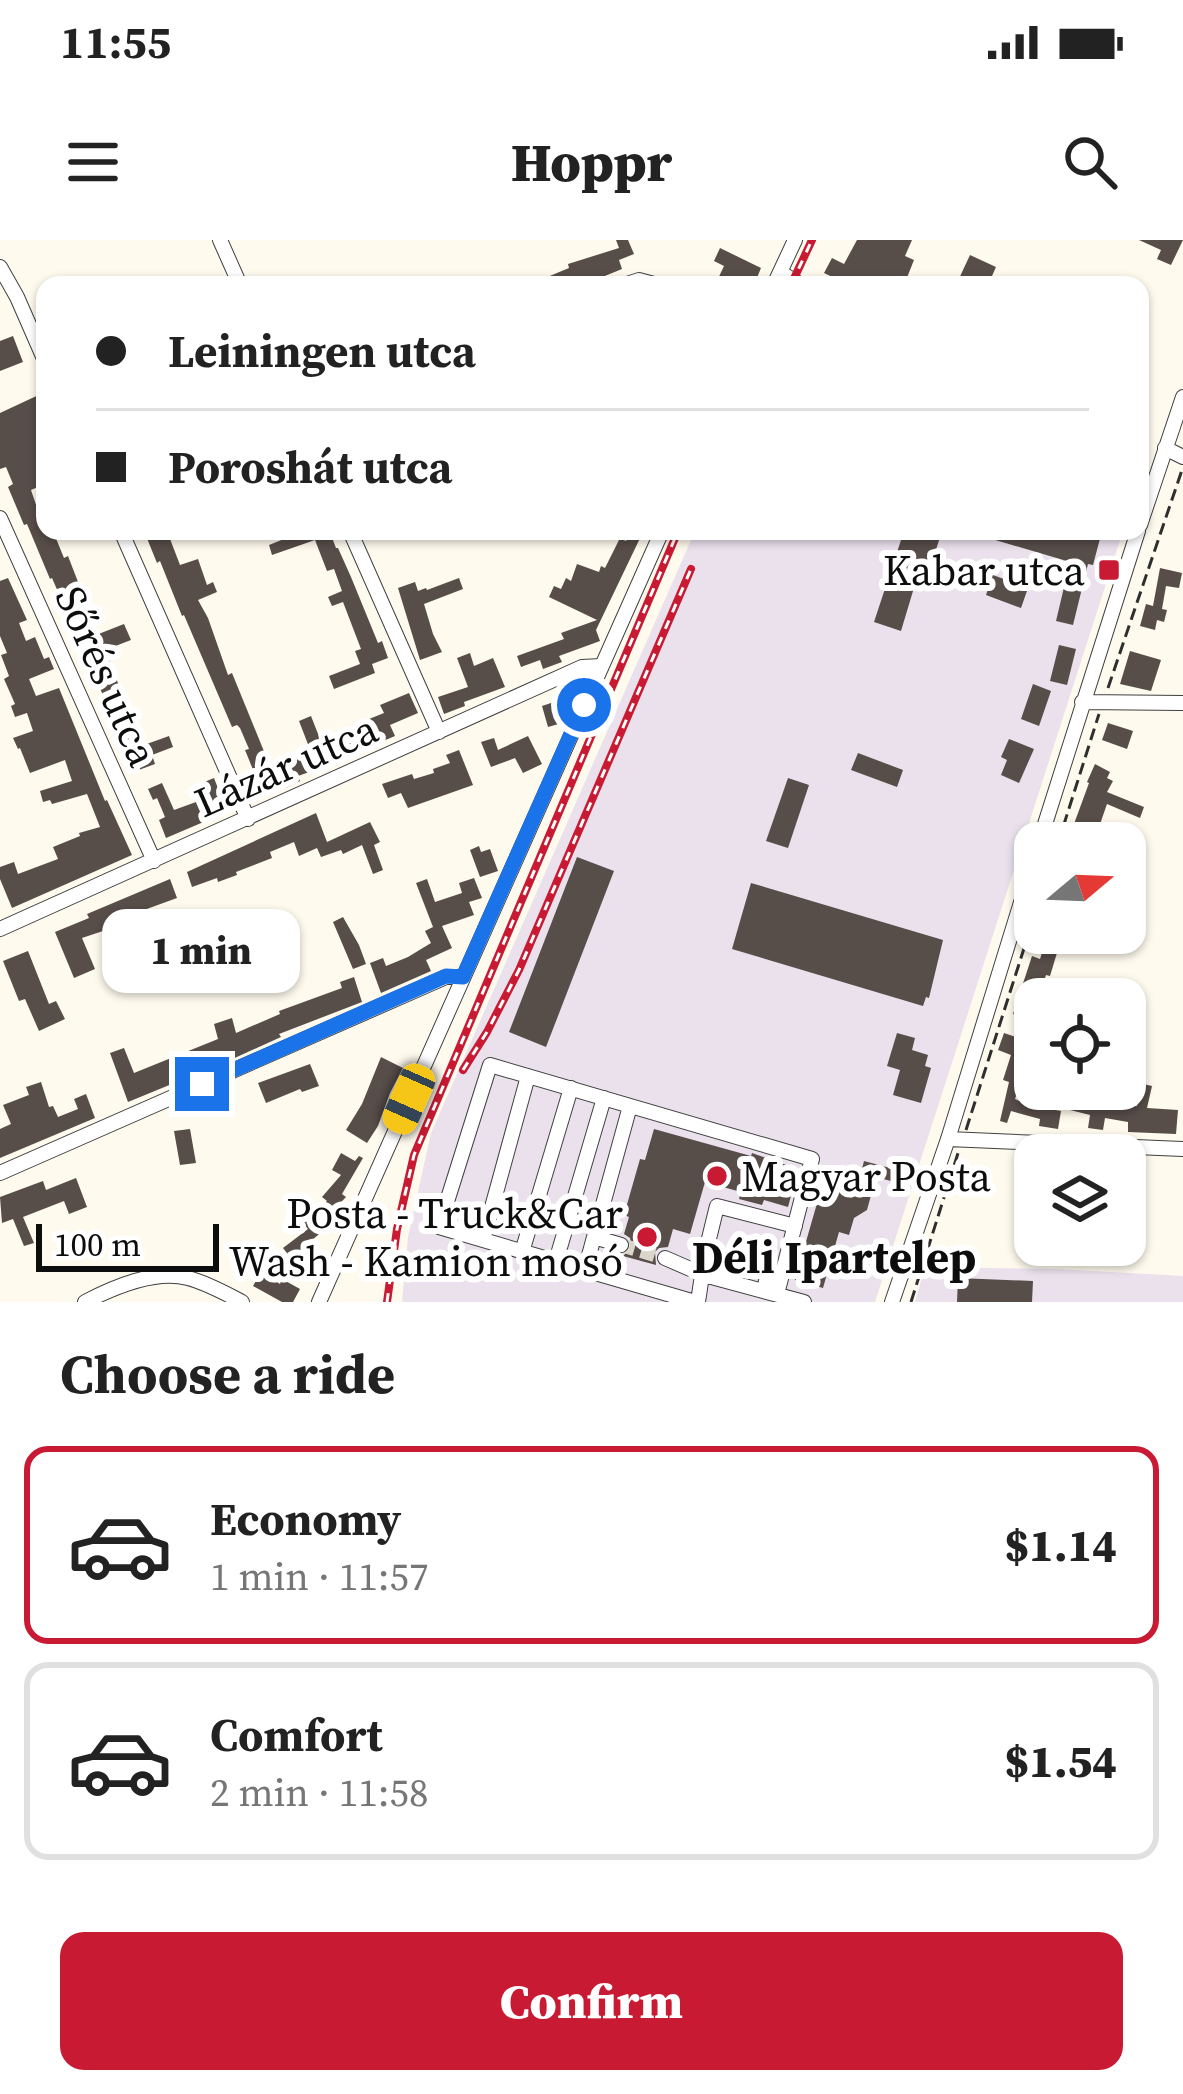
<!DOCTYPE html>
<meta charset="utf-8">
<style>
:root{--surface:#fff;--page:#f6f6f6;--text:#222;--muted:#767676;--line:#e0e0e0;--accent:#c81a32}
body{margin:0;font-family:"Source Serif 4",serif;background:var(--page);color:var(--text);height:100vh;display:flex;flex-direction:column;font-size:45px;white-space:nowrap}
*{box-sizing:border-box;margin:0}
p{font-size:39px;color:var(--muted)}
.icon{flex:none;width:66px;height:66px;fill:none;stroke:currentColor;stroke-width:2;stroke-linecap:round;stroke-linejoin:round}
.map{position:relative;height:1062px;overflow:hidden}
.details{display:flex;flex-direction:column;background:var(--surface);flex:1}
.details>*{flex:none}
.banner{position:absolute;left:36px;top:36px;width:1113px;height:264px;border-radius:24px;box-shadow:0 3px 9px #0004;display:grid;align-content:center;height:264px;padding:0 60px;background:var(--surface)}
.needle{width:78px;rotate:71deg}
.buttons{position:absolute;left:1014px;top:582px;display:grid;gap:24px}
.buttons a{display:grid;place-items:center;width:132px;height:132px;border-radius:24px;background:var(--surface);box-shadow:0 3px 9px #0004;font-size:60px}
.scale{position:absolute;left:36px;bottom:30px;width:183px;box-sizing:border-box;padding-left:12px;border:6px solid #0d0d0d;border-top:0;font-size:33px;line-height:42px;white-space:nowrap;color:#0d0d0d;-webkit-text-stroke:9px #fff;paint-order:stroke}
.end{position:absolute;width:54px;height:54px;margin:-27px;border:15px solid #1a73e8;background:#fff;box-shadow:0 0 0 6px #fff}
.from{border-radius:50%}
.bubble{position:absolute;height:84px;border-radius:24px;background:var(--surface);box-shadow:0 3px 9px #0004;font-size:39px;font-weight:800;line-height:84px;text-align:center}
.car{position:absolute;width:36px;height:72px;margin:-36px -18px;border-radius:15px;box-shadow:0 0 9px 3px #0007;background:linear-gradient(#f5c518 24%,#345 0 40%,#f5c518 0 76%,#345 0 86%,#f5c518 0)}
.banner b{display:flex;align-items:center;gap:42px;height:114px;font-size:45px}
.banner b+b{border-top:3px solid var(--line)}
.banner i{width:30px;height:30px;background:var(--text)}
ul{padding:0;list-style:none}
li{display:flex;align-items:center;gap:36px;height:198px;margin:0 24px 18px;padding:0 36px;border:6px solid var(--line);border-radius:24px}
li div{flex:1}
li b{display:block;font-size:45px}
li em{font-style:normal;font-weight:800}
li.on{border-color:var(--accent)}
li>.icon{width:108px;height:108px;stroke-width:1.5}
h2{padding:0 60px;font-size:54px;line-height:144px}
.button{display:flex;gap:24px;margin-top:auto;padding:24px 60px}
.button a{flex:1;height:138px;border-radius:24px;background:var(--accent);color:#fff;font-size:48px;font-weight:800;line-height:138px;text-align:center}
.status{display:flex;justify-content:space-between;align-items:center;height:84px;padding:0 60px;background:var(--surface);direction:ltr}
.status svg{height:33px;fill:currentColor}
header{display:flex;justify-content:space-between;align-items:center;height:156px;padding:0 60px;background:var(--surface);font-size:54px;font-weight:800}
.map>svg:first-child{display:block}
</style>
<div class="status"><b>11:55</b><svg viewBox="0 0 49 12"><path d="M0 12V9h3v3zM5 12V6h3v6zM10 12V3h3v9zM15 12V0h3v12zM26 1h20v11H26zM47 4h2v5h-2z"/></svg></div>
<header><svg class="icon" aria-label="menu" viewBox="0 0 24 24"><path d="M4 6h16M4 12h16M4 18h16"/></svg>Hoppr<svg class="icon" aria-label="search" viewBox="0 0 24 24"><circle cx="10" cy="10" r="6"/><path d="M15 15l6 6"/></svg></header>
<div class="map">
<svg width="1183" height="1062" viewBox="0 0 1183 1062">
<rect width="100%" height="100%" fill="#fffaee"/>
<path fill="#eae1ed" d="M695,291H1123L875,1062H402L408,997L431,893Z
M925,1027L1056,1029L1183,1036V1062H915Z"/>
<path fill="#574d49" d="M616,0H628L634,14L619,20L622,29L595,40L597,45H528L569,28L568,24L619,8Z
M857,0H912L905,16L914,20L904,45H849L824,33L832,18L844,24Z
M1139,0H1183L1171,25L1157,19L1161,10Z
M720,8L761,28L754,45H715L724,26L714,21Z
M970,15L996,27L988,45H956Z
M13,96L23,122L0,131V101Z
M45,152V244L31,250L45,291H53L64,318L68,316L80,347L76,349L83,367H85L96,395L124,384L131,400L105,410L132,479L136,478L144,505L169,496L173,507L152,515L155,524L136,531L52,338L50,339L27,284L24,285L8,247L13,244L6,227L0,229V173Z
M144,291H167L180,325L198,319L207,345L213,342L217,352L198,360L208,378L228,435L232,433L270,526L311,512L299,481L311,476L320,499L351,487L352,491L371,484L369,479L384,473L380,465L409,453L418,473L390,485L395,496L350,515L349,512L325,521L326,526L298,536L300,541L286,548L285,544L263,554L245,510L249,509L240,488L237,485L232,487L184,375L182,376L160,321L157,323Z
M304,291H336L331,295L336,308H338L351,337L378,403L382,401L388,418L372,424L375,433L334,449L329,436L360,424L355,411L361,409L343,362L332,366L328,357L342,351L334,329L327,331L315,300L272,315L269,305Z
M631,291L642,294L596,390L600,401L559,416L562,422L543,429L540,420L521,427L517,416L564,399L561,393L597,380L549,357L554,346L561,349L566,338L571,341L577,324L599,332L601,326L605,328L620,298L626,301Z
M904,291H942L925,344L916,341L901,391L874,382Z
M976,291H1062L1077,295L1078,291H1102L1093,325L1088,324L1073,385L1056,381L1070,322L975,294Z
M1160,328L1182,333L1179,348L1166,346L1162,369L1167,370L1164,382L1157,380L1155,390L1140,386L1146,364L1153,366Z
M993,335L1028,348L1021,368L986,355Z
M8,338L27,380L19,383L26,401L35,397L44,419L49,417L54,429L29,439L36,456L59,448L105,561L107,560L132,615L12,668L0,639V627L14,622L18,634L58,619L53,607L80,596L79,593L100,587L87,554L52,564L50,560L43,562L40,551L72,541L65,520L30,533L20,508L18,509L13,498L33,491L27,473L15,477L11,466L15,464L4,439L9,436L1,415L7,413L0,396V341Z
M459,338L463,349L424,364L433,394L442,412L420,420L398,348L415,342L418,351L426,348L427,350Z
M1059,405L1076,409L1067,445L1050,441Z
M1130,411L1161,420L1151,451L1120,444Z
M470,413L474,426L493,418L505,447L464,462L465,466L444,474L438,457L468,447L457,418Z
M1033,444L1051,451L1039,486L1021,479Z
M566,458L570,470L559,473L562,483L548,487L542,466Z
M1108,483L1133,491L1127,509L1102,500Z
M528,496L542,524L523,533L515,518L491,527L481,502L494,498L498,510Z
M1009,499L1034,509L1019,543L1001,535L1007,520L1001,517Z
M459,510L473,545L408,568L401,553L388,558L382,544L412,534L414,539L434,533L433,529L450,523L446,515Z
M858,513L903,530L897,547L851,530Z
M1095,524L1110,532L1107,538L1113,541L1107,552L1144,567L1140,578L1107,564L1098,590L1105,592L1101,602L1094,599L1093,603H1067L1089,543L1087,542Z
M214,538L227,572L166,598L159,580L165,577L157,558L153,560L148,549L162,543L174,570L207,558L202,543Z
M788,538L809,545L788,608L766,601Z
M316,573L327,602L370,582L380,602L374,605L383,630L373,634L362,605L343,614L341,610L321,617L317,608L299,616L294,602L270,612L272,618L236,632L237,635L218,642L217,638L192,647L187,632Z
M479,606L481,612L490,609L498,631L480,637L470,610Z
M577,617L614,631L546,807L509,792Z
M474,638L482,658L469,662L474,675L442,686L452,708L426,720L431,731L381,753L370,723L383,718L386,726L408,717L431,703L425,691L433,687L416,643L427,639L435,662L462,653L459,643Z
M170,639L177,658L144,670L146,675L130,682L82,698L95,729L74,738L55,692L89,678L87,674Z
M751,643L943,700L929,758L926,757L923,766L732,709Z
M343,677L359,705L366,724L353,729L333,682Z
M1048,693H1063L1050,736L1046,735L1038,759H1035V782L1013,774L1032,716L1040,719Z
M28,711L49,764L56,761L65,779L39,791L25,759L19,761L3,721Z
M354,737L362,762L279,794L281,797L228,821L183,836L184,839L128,862L110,813L124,808L134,833L218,799L214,784L232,778L236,793L280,774L279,771L342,748L340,742Z
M897,793L915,798L912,810L928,815L925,826L931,828L921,863L893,855L900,830L887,826Z
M1004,793L1027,801L1019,823L1026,826L1015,859L1029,865L1061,871L1058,889L1039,886L1040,879L1011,871L1007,883L1000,881L1009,842L1003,840L1011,815L998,810Z
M381,817L403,828L390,853L378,886L367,903L346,890L362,864Z
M310,824L319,846L302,852L300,849L266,863L258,843Z
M41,842L49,867L53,866L58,877L78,869L74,859L86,854L95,878L0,918V889L11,884L3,865L29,855L26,847Z
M1143,844L1152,846L1147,868L1178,870L1176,894L1128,892V882L1105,878L1103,890L1088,888L1090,875L1062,868L1067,849H1082L1079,858L1114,863V866H1137Z
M190,889L196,923L180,925L174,891Z
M654,889L751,916L752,913L798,929L788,967L764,960L762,965L739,959L741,952L705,942L690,994L673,989L668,1007L659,1008L655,1012L656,1025L623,1016L632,1007L630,998L624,994L629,977L624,975L640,919L645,920Z
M341,913L355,921L359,916L363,918L342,954L346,957L324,980L329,986L306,1005L315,1016L307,1022L311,1028L303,1034L283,1008L308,989L296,974L304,967L311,975L327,961L322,957L341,935L332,930Z
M864,921L905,932L902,944L876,937L867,970L854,978L849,995L839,992L823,1048L795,1040L826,932L852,939L854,932L861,933Z
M76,938L87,967L69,974L64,961L23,977L34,1003L24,1006L13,979L2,983L0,957L43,941L46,950Z
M261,1032L280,1044L282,1039L300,1049L293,1062H282L253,1046Z
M958,1038L1033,1041L1032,1062H957Z"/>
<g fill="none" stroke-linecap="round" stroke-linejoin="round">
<path stroke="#dbd6cc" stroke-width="14" stroke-dasharray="14 7" stroke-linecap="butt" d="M621,1005L665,1018"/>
<g stroke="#404040" stroke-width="16">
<path id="minor" d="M220,0L240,45
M0,27L17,57L45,121
M780,32L801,45
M624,45L639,40L658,45
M774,45L795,0
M1165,208L1183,217
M0,278L154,621
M1140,285L1183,157
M121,291L248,579
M350,291L439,492
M1082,462L1183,463
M1039,603L1138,291
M0,689L582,427L601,426
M948,899L1183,909
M0,933L446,737H463
M594,997L630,866
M483,1000L528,836
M621,1005L594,997L585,1030L695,1062
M522,1012L571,848
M705,1015L733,1022
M665,1018L704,1035L804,1062
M556,1021L604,858
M755,1028L768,1032L764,1050
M585,1030L439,987L490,825L812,919L777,1054
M85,1062C114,1047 155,1029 188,1038C207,1043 225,1053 242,1062
M319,1062L662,291
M698,1062L705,1015L717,966L795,986
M892,1062L948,899L1035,617"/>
</g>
<path stroke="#2f2f2f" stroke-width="3" stroke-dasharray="12 6" stroke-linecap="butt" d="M1108,448L1182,230
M1058,603L1099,474
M966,890L1035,674
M911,1062L959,910"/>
<use href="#minor" stroke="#fff" stroke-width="14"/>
<g stroke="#c81a32" stroke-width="8">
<path id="rail" d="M791,45L812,0
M463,830L487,792L519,730L691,329
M387,1062L397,989L414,915L678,291"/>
</g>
<use href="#rail" stroke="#fff" stroke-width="3" stroke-dasharray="9" stroke-linecap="butt"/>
</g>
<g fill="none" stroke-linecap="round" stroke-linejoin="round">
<path stroke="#1a73e8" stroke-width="15" d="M202,844L446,736L463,737L584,465"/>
</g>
<g fill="#c81a32" stroke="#fff" stroke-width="4.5">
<rect x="1097" y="318" width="24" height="24" rx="6"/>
<circle cx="717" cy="936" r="12"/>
<circle cx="647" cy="997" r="12"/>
</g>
<g text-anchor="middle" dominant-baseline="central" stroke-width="12" stroke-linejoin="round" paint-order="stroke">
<g font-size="42" fill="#0d0d0d" stroke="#fff" text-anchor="end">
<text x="1085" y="330">Kabar utca</text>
<text x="741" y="936" text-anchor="start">Magyar Posta</text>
<text x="623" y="973">Posta - Truck&amp;Car<tspan x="623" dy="48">Wash - Kamion mosó</tspan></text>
</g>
<g font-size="42" fill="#0d0d0d" stroke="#fff">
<text transform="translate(107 436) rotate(66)">Sőrés utca</text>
<text transform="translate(286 525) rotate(-24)">Lázár utca</text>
</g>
<g font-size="45" font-weight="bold" fill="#0d0d0d" stroke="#fff">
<text x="834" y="1017">Déli Ipartelep</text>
</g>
</g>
</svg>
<div class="buttons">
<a><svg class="needle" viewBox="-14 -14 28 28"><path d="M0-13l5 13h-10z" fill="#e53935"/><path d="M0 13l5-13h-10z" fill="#767676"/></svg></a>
<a><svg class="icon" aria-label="locate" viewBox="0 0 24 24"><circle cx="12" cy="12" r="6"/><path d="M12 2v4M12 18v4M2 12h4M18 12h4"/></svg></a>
<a><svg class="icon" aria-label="layers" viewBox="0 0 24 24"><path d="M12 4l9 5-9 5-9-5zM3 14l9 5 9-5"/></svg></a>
</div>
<div class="scale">100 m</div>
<i class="end from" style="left:584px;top:465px"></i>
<i class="end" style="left:202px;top:844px"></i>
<div class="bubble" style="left:102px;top:669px;width:198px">1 min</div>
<i class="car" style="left:409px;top:859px;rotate:204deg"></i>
<div class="banner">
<b><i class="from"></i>Leiningen utca</b>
<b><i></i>Poroshát utca</b>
</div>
</div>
<section class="details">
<h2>Choose a ride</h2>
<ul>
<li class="on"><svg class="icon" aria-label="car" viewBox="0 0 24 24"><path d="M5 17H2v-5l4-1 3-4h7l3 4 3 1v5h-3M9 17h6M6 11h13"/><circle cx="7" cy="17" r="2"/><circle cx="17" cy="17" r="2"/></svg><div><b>Economy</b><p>1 min · 11:57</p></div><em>$1.14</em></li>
<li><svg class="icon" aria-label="car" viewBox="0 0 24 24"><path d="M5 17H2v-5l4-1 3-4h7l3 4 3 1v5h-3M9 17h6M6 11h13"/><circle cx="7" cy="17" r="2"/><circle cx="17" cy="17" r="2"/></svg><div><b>Comfort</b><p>2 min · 11:58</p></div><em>$1.54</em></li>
</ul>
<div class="button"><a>Confirm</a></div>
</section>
